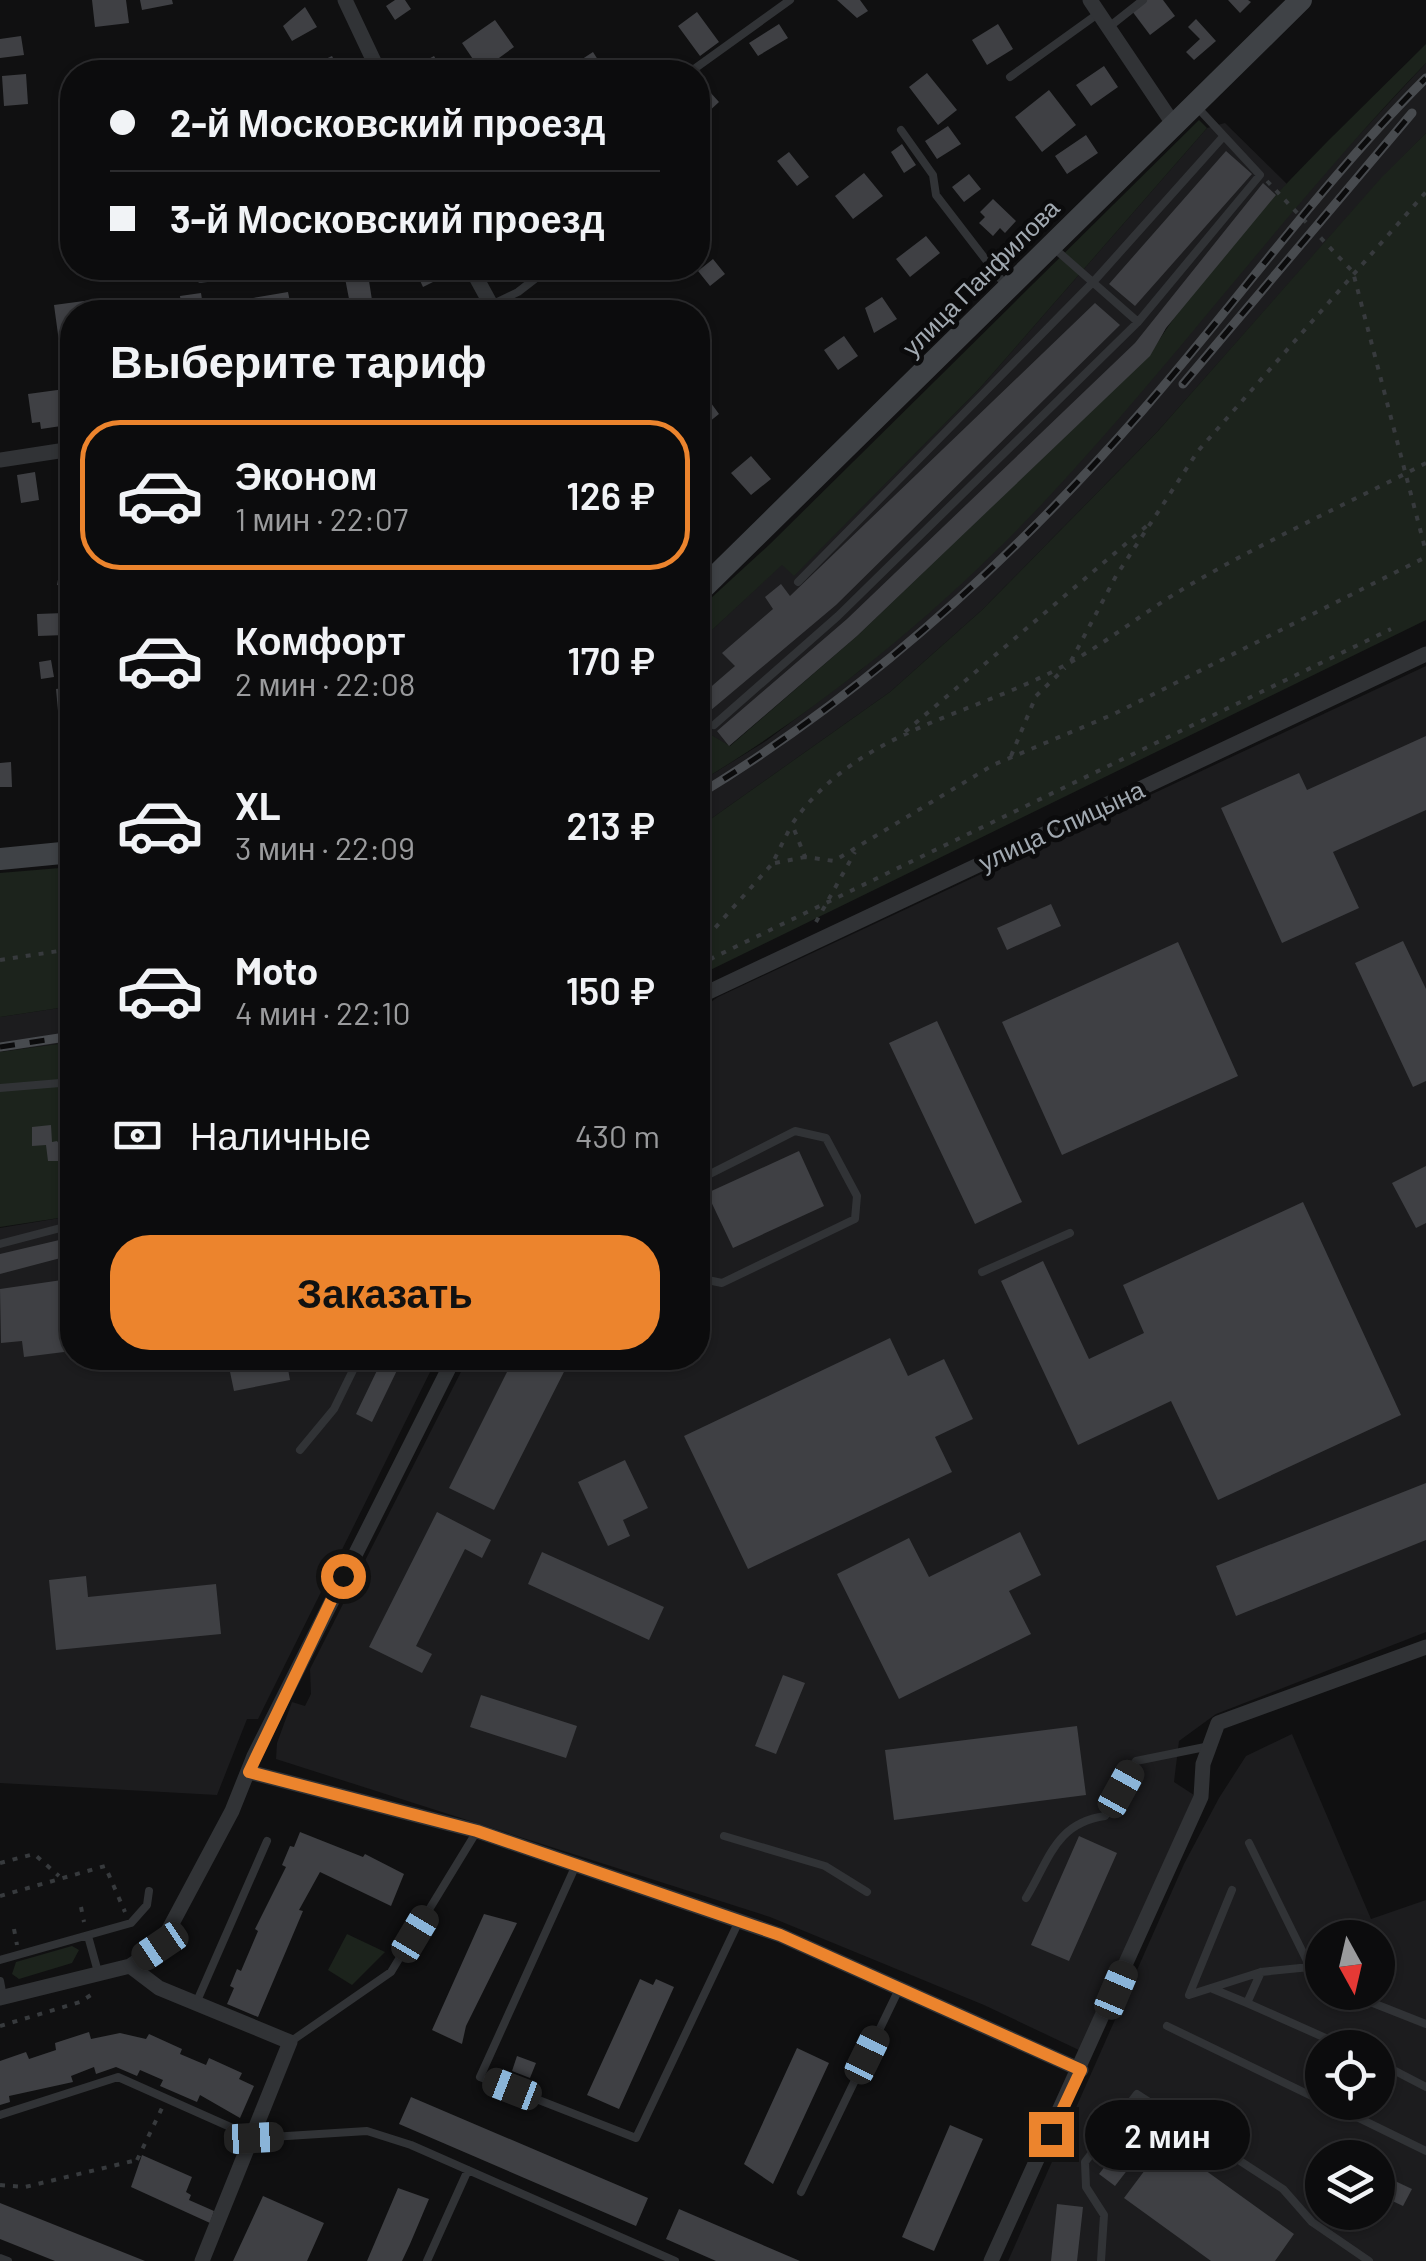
<!DOCTYPE html>
<html lang="ru">
<meta charset="utf-8">
<style>
:root{--surface:#0c0c0d;--page:#1a1a1b;--text:#f1f3f6;--muted:#9a9b9d;--line:#2c2c2e;--accent:#ec842d}
body{margin:0;font-family:Barlow,sans-serif;background:var(--page);color:var(--text);height:100vh;display:flex;flex-direction:column;font-size:38px;white-space:nowrap}
*{box-sizing:border-box;margin:0}
p{font-size:32px;color:var(--muted)}
.icon{flex:none;width:55px;height:55px;fill:none;stroke:currentColor;stroke-width:2;stroke-linecap:round;stroke-linejoin:round}
.map{position:relative;flex:1;overflow:hidden}
.sheet{position:absolute;left:60px;top:300px;width:650px;height:1070px;display:flex;flex-direction:column;background:var(--surface);border-radius:40px;box-shadow:0 2px 8px #0004,0 0 0 2px var(--line)}
.sheet>*{flex:none}
.top-card{position:absolute;left:60px;top:60px;width:650px;height:220px;border-radius:40px;box-shadow:0 2px 8px #0004,0 0 0 2px var(--line);display:grid;align-content:center;height:220px;padding:0 50px;background:var(--surface)}
.needle{width:65px;rotate:172deg}
.fabs{position:absolute;left:1305px;top:1920px;display:grid;gap:20px}
.fabs a{display:grid;place-items:center;width:90px;height:90px;border-radius:50%;background:var(--surface);box-shadow:0 2px 8px #0004,0 0 0 2px var(--line);font-size:50px}
.end{position:absolute;width:45px;height:45px;margin:-22px;border:12px solid #ec842d;background:#111;box-shadow:0 0 0 5px #111}
.from{border-radius:50%}
.bubble{position:absolute;height:70px;border-radius:35px;background:var(--surface);box-shadow:0 2px 8px #0004,0 0 0 2px var(--line);font-size:32px;font-weight:600;line-height:70px;text-align:center}
.car{position:absolute;width:30px;height:60px;margin:-30px -15px;border-radius:12px;box-shadow:0 0 8px 2px #0007;background:linear-gradient(#222 24%,#8ab4d8 0 40%,#222 0 76%,#8ab4d8 0 86%,#222 0)}
.top-card b{display:flex;align-items:center;gap:35px;height:95px;font-size:38px}
.top-card b+b{border-top:2px solid var(--line)}
.top-card i{width:25px;height:25px;background:var(--text)}
ul{padding:0;list-style:none}
li{display:flex;align-items:center;gap:30px;height:150px;margin:0 20px 15px;padding:0 30px;border:5px solid transparent;border-radius:40px}
li div{flex:1}
li b{display:block;font-size:38px}
li em{font-style:normal;font-weight:600}
li.on{border-color:var(--accent)}
li>.icon{width:90px;height:90px;stroke-width:1.5}
h2{padding:0 50px;font-size:45px;line-height:120px}
.pay{display:flex;align-items:center;gap:25px;height:110px;padding:0 50px;font-size:38px}
.pay p{margin-inline-start:auto}
.cta{display:flex;gap:20px;margin-top:auto;padding:20px 50px}
.cta a{flex:1;height:115px;border-radius:40px;background:var(--accent);color:#111;font-size:40px;font-weight:600;line-height:115px;text-align:center}
.map>svg:first-child{display:block}
</style>
<div class="map">
<svg width="1426" height="2261" viewBox="0 0 1426 2261">
<rect width="100%" height="100%" fill="#101011"/>
<path fill="#1c1c1e" fill-rule="evenodd" d="M1426,63V133L1381,179L1158,431L982,610L890,692L698,828V783L766,741L862,669Z
M1225,123L1287,184L1166,328L1150,356L857,636L729,746L698,727V643L782,564L794,575L980,388L1207,128Z
M1426,666V1632L1216,1714L1179,1741L1174,1782L1194,1795L1081,2051L984,2005L770,1917L276,1759L277,1743L292,1702L305,1706L311,1694L310,1669L468,1358H698V1011L718,997Z
M72,1006V1042L0,1052V1017Z
M72,1216V1358H437L258,1719H247L217,1795L0,1783V1228Z
M1292,1734L1371,1919L1426,1900V2261H1008L1184,1864L1219,1798L1246,1756ZM1322,1938H1378V1992H1322ZM1322,2048H1378V2102H1322ZM1322,2158H1378V2212H1322Z"/>
<path fill="#1c231c" d="M1426,44V63C1291,203 1176,361 1043,503C941,611 825,706 698,783V727L730,746L857,636L1149,356C1222,238 1329,141 1426,44Z
M1199,120L1207,128L980,388L794,576L782,565L698,643V610L769,545Z
M1426,133V620L698,976V828L890,692L982,610L1158,431L1381,178Z
M72,867V1006L0,1017V873Z
M72,1042V1216L0,1227V1052Z
M347,1934L385,1952L352,1985L328,1970Z
M72,1946L79,1950L72,1963L19,1979L12,1974L16,1962Z"/>
<path fill="#3f4044" d="M92,0H126L129,23L95,27Z
M140,0H172L173,4L142,10Z
M395,0H405L411,9L395,20L386,6Z
M837,0H860L868,11L857,18Z
M1146,0H1163L1175,16L1150,35L1132,11Z
M1228,0H1248L1251,2L1240,13Z
M305,7L317,27L292,41L283,26Z
M697,12L719,42L700,56L678,26Z
M1196,19L1216,41L1194,60L1186,52L1200,39L1188,27Z
M495,20L514,47L481,71L462,43Z
M779,24L788,38L758,56L749,43Z
M998,24L1013,49L987,65L972,40Z
M21,36L24,55L0,58V39Z
M593,52L600,63L585,72H574L570,67Z
M332,56L340,72H319L315,64Z
M434,56L442,70L415,72L412,68Z
M1104,66L1118,87L1091,106L1076,85Z
M927,73L957,110L938,125L909,87Z
M26,74L28,104L4,106L2,76Z
M701,82L719,102L705,115L698,107Z
M1049,90L1076,125L1042,152L1015,117Z
M948,126L961,144L937,159L925,141Z
M1086,135L1098,153L1067,174L1055,156Z
M902,144L916,165L904,173L891,152Z
M1226,151L1252,174L1135,306L1109,284Z
M789,152L809,177L797,186L777,161Z
M864,173L883,196L853,219L835,196Z
M969,174L981,189L964,202L952,187Z
M1263,183L1276,195L1166,328L1150,356L857,636L729,746L717,731L847,619L1135,343Z
M993,199L1016,221L1005,233L1000,228L993,236L979,223L985,217L980,212Z
M926,236L940,253L910,277L896,259Z
M713,259L725,274L710,286L698,271Z
M343,268H367L372,300L350,304Z
M414,268H436L441,278L423,287Z
M502,268H525L527,270L513,282Z
M288,292L292,312H256L253,298Z
M201,293L204,312H182L180,296Z
M882,297L897,319L874,333L865,308Z
M99,299L101,312H72V347L60,349L54,305Z
M564,300L570,312H538Z
M1095,303L1120,325L836,605L698,721V698L735,666L722,653L773,609L765,597L781,584L790,596Z
M844,336L858,356L838,370L824,350Z
M72,388L68,425L41,429L40,422L32,423L28,394Z
M711,403L719,414L704,426L698,413Z
M751,456L771,479L751,495L731,473Z
M35,472L39,500L21,503L17,475Z
M59,574L72,575V587L57,585Z
M64,613L65,635L38,636L37,614Z
M51,660L54,677L41,679L39,662Z
M69,676H72V709L58,711L56,689L70,687Z
M1426,736V810L1333,852L1359,908L1282,943L1221,808L1299,773L1307,790Z
M11,762L12,787H0V763Z
M1051,904L1061,926L1007,950L997,928Z
M1403,941L1426,989V1081L1413,1087L1355,963Z
M1178,942L1238,1076L1062,1155L1002,1022Z
M937,1021L1022,1202L975,1224L889,1043Z
M51,1125L52,1142L57,1141L63,1150V1161H48L46,1145L32,1146V1127Z
M799,1151L824,1206L733,1248L707,1193Z
M1426,1166V1223L1416,1228L1392,1183Z
M1303,1202L1401,1415L1218,1500L1171,1401L1078,1445L1001,1281L1043,1261L1089,1359L1144,1333L1123,1285Z
M72,1237V1255L0,1274V1254Z
M72,1264V1351L24,1357L22,1341L1,1343L0,1289L62,1280L60,1265Z
M890,1338L908,1376L944,1359L973,1419L935,1437L952,1472L748,1569L684,1436Z
M248,1358H286L290,1380L234,1391L229,1367L250,1363Z
M383,1358H403L372,1422L356,1414Z
M514,1358H571L494,1510L449,1488Z
M625,1460L648,1508L623,1520L630,1536L608,1546L578,1482Z
M1426,1483V1540L1236,1616L1216,1566Z
M437,1512L491,1540L482,1558L465,1549L416,1646L432,1654L422,1673L369,1647Z
M1020,1532L1041,1575L1009,1591L1031,1634L899,1699L837,1574L909,1538L929,1577Z
M542,1552L664,1607L649,1640L528,1584Z
M86,1576L88,1597L216,1584L221,1634L56,1650L49,1580Z
M783,1675L805,1683L776,1754L755,1746Z
M481,1695L577,1726L566,1758L470,1727Z
M1077,1726L1086,1795L894,1820L885,1750Z
M300,1832L363,1857L365,1854L404,1874L391,1906L320,1872L299,1910L303,1911L258,2017L227,2004L234,1988L230,1986L237,1969L241,1971L258,1931L255,1929L286,1867L282,1865L290,1846L294,1847Z
M1079,1836L1117,1853L1069,1961L1031,1945Z
M484,1914L517,1923L466,2026L462,2044L432,2030Z
M640,1979L653,1985L656,1979L674,1987L619,2109L587,2095Z
M89,2032L91,2039L120,2033L146,2039L149,2034L182,2049L180,2054L206,2065L209,2058L242,2073L239,2079L254,2086L240,2118L200,2095L197,2102L160,2086L163,2080L140,2070L137,2076L116,2067L96,2074L94,2067L71,2076L73,2082L9,2096L10,2102L0,2105V2061L26,2052L29,2059L56,2050L55,2043Z
M797,2048L829,2063L773,2184L744,2164Z
M517,2056L536,2063L530,2078L512,2071Z
M411,2097L648,2198L636,2226L399,2124Z
M1140,2121L1156,2133L1115,2186L1099,2174Z
M950,2125L983,2139L934,2251L902,2237Z
M1166,2142L1294,2234L1275,2261H1211L1124,2198Z
M142,2155L192,2177L186,2192L191,2195L189,2200L214,2211L210,2223L131,2187Z
M1395,2181L1412,2189L1403,2206L1386,2198Z
M398,2188L429,2199L410,2244L402,2261H367Z
M263,2196L324,2223L307,2261H233Z
M0,2203L145,2261H55L0,2239Z
M1057,2204L1083,2207L1077,2261H1051Z
M679,2209L800,2261H716L666,2239Z"/>
<g fill="none" stroke-linecap="round" stroke-linejoin="round">
<path stroke="#373a3d" stroke-width="4" stroke-dasharray="5 8" stroke-linecap="butt" d="M1267,181L1353,272L1426,552
M1426,463C1345,505 1262,542 1183,589C1144,612 1109,641 1069,663C972,717 859,728 792,824L805,857L834,861L993,765L1114,714L1426,557
M1071,661L1116,576L1198,451L1426,192
M905,732L1149,524
M1011,756L1036,696L1065,668
M775,863L805,857
M816,922L855,852
M698,947L772,864L792,824
M0,960L72,949
M698,965L1391,629
M0,1863L34,1854L59,1876
M0,1896L105,1866L125,1912
M81,1907L84,1922
M14,1929L17,1945
M0,2026L80,2002L94,1993
M137,2160L162,2108
M0,2185L25,2187L137,2160"/>
<path stroke="#313336" stroke-width="8" d="M1109,27L1143,0
M690,72L790,0
M1010,77L1099,13
M901,130L933,175L936,195L1006,286
M1055,249L1138,322
M201,279L268,268
M491,305L518,292L549,268
M798,582L1095,280L1222,138
M714,725L838,616L1138,322L1260,175L1197,107
M0,1088L72,1082
M698,1180L795,1131L826,1138L857,1196L855,1219L722,1283L698,1278
M0,1244L72,1225
M982,1272L1070,1233
M300,1450L334,1409L359,1358
M724,1836L825,1866L867,1892
M576,1865L480,2077L636,2138L739,1921
M1232,1890L1189,1995L1261,1972L1310,1967L1249,1843
M1026,1898C1050,1858 1056,1823 1105,1816L1136,1761L1210,1746
M88,1936L98,1972
M0,1960L131,1923L147,1905L149,1891
M1310,1967L1322,1981
M0,1981L3,1997
M1213,1989L1247,2003L1261,1972
M1345,1992L1426,2024
M197,2001L267,1841
M1247,2003L1348,2048
M1167,2026L1322,2101
M290,2042L391,1972L477,1831
M1378,2062L1426,2087
M1326,2102L1426,2151
M0,2115L118,2077L255,2138L367,2131L411,2145L675,2261
M801,2192L900,1987
M0,2258L8,2261
M427,2261L468,2170
M1101,2261L1104,2215L1086,2187L1085,2162L1137,2094L1283,2189L1312,2222L1369,2261"/>
<path stroke="#313336" stroke-width="15" d="M345,0L379,72
M1090,0L1172,122
M471,268L495,312
M0,460L72,449
M698,997L1426,654
M249,1772L477,1831L780,1935L1081,2070
M130,1966L159,1988L290,2042L202,2261
M0,1998L130,1966L160,1946L232,1811L254,1756L454,1358
M991,2261L1201,1797L1203,1764L1218,1723L1426,1647"/>
<path stroke="#3f4246" stroke-width="22" d="M698,593L1301,0
M0,859L72,852"/>
<g stroke="#484b4f" stroke-width="9">
<path id="rail" d="M1183,384L1412,113
M698,795C866,693 1013,559 1142,411C1238,301 1323,181 1426,78
M0,1047L72,1036"/>
</g>
<use href="#rail" stroke="#0b0b0c" stroke-width="5" stroke-dasharray="15" stroke-linecap="butt"/>
</g>
<g fill="none" stroke-linecap="round" stroke-linejoin="round">
<path stroke="#ec842d" stroke-width="12" d="M343,1576L249,1772L477,1831L780,1935L1081,2070L1051,2134"/>
</g>
<g text-anchor="middle" dominant-baseline="central" stroke-width="9" stroke-linejoin="round" paint-order="stroke">
<g font-size="25" fill="#a1a9b1" stroke="#0b0b0c">
<text transform="translate(980 277) rotate(-45)">улица Панфилова</text>
<text transform="translate(1061 825) rotate(-25)">улица Спицына</text>
</g>
</g>
</svg>
<div class="fabs">
<a><svg class="needle" viewBox="-14 -14 28 28"><path d="M0-13l5 13h-10z" fill="#e53935"/><path d="M0 13l5-13h-10z" fill="#9a9b9d"/></svg></a>
<a><svg class="icon" aria-label="locate" viewBox="0 0 24 24"><circle cx="12" cy="12" r="6"/><path d="M12 2v4M12 18v4M2 12h4M18 12h4"/></svg></a>
<a><svg class="icon" aria-label="layers" viewBox="0 0 24 24"><path d="M12 4l9 5-9 5-9-5zM3 14l9 5 9-5"/></svg></a>
</div>
<i class="end from" style="left:343px;top:1576px"></i>
<i class="end" style="left:1051px;top:2134px"></i>
<div class="bubble" style="left:1085px;top:2100px;width:165px">2 мин</div>
<i class="car" style="left:1121px;top:1789px;rotate:29deg"></i>
<i class="car" style="left:415px;top:1934px;rotate:31deg"></i>
<i class="car" style="left:160px;top:1946px;rotate:236deg"></i>
<i class="car" style="left:1116px;top:1990px;rotate:23deg"></i>
<i class="car" style="left:867px;top:2055px;rotate:26deg"></i>
<i class="car" style="left:512px;top:2089px;rotate:291deg"></i>
<i class="car" style="left:254px;top:2138px;rotate:87deg"></i>
<div class="top-card">
<b><i class="from"></i>2-й Московский проезд</b>
<b><i></i>3-й Московский проезд</b>
</div>
<section class="sheet">
<h2>Выберите тариф</h2>
<ul>
<li class="on"><svg class="icon" aria-label="car" viewBox="0 0 24 24"><path d="M5 17H2v-5l4-1 3-4h7l3 4 3 1v5h-3M9 17h6M6 11h13"/><circle cx="7" cy="17" r="2"/><circle cx="17" cy="17" r="2"/></svg><div><b>Эконом</b><p>1 мин · 22:07</p></div><em>126 ₽</em></li>
<li><svg class="icon" aria-label="car" viewBox="0 0 24 24"><path d="M5 17H2v-5l4-1 3-4h7l3 4 3 1v5h-3M9 17h6M6 11h13"/><circle cx="7" cy="17" r="2"/><circle cx="17" cy="17" r="2"/></svg><div><b>Комфорт</b><p>2 мин · 22:08</p></div><em>170 ₽</em></li>
<li><svg class="icon" aria-label="car" viewBox="0 0 24 24"><path d="M5 17H2v-5l4-1 3-4h7l3 4 3 1v5h-3M9 17h6M6 11h13"/><circle cx="7" cy="17" r="2"/><circle cx="17" cy="17" r="2"/></svg><div><b>XL</b><p>3 мин · 22:09</p></div><em>213 ₽</em></li>
<li><svg class="icon" aria-label="car" viewBox="0 0 24 24"><path d="M5 17H2v-5l4-1 3-4h7l3 4 3 1v5h-3M9 17h6M6 11h13"/><circle cx="7" cy="17" r="2"/><circle cx="17" cy="17" r="2"/></svg><div><b>Moto</b><p>4 мин · 22:10</p></div><em>150 ₽</em></li>
</ul>
<div class="pay"><svg class="icon" aria-label="cash" viewBox="0 0 24 24"><path d="M3 7h18v10H3z"/><circle cx="12" cy="12" r="2"/></svg>Наличные<p>430 m</p></div>
<div class="cta"><a>Заказать</a></div>
</section>
</div>
